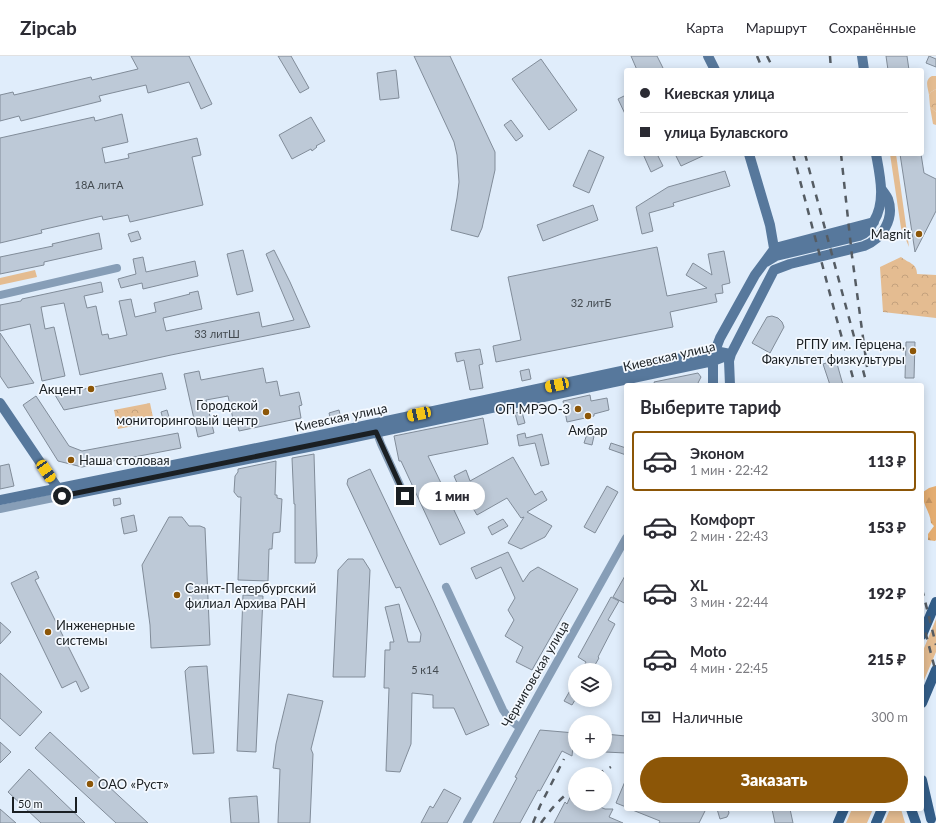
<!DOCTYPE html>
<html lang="ru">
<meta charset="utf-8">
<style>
:root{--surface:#fff;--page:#f2f2f3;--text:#2b2b33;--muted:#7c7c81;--line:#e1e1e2;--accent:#8c5607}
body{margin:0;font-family:Lato,sans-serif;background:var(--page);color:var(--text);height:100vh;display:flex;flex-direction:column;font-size:15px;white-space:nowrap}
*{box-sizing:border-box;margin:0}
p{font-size:13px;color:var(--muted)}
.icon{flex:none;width:22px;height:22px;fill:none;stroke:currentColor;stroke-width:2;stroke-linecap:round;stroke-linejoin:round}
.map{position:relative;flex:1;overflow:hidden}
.drawer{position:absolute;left:624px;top:327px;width:300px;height:428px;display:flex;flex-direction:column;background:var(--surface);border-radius:4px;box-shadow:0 2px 10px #0003}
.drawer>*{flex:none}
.guide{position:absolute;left:624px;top:12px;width:300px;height:88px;border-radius:4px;box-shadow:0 2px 10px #0003;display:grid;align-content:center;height:88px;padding:0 16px;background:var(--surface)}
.tools{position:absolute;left:568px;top:607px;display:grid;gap:8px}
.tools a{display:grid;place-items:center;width:44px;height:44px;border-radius:50%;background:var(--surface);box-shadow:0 2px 10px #0003;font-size:20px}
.scale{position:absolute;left:12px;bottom:10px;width:65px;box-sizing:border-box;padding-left:4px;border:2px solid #1a1f23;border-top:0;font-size:11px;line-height:14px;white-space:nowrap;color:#1a1f23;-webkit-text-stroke:3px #f4f9ff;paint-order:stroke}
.end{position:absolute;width:18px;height:18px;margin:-9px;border:5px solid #1a1f23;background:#fff;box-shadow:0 0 0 2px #fff}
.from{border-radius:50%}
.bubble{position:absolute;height:28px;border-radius:14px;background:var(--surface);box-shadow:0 2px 10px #0003;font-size:13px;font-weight:800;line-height:28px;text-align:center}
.car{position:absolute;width:12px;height:24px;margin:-12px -6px;border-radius:5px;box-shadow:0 0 3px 1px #0007;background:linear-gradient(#f5c518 24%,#345 0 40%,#f5c518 0 76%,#345 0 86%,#f5c518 0)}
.guide b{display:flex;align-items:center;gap:14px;height:38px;font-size:15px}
.guide b+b{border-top:1px solid var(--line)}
.guide i{width:10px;height:10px;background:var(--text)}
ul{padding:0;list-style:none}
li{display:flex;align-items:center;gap:12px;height:60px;margin:0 8px 6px;padding:0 8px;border:2px solid transparent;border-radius:4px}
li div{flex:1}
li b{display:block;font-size:15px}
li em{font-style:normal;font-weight:800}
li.current{border-color:var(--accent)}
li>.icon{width:36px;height:36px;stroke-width:1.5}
h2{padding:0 16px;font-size:18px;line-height:48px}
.pay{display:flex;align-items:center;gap:10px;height:44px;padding:0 16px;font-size:15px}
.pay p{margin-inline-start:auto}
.primary-button{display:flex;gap:8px;margin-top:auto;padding:8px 16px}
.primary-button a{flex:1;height:46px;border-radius:24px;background:var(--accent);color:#fff;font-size:16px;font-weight:800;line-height:46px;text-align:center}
header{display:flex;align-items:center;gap:24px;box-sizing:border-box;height:56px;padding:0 20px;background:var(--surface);border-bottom:1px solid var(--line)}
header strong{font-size:19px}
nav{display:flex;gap:22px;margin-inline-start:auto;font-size:14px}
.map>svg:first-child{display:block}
</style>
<header>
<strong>Zipcab</strong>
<nav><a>Карта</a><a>Маршрут</a><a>Сохранённые</a></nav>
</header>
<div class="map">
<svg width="936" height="767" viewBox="0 0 936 767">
<defs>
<pattern id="forest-firs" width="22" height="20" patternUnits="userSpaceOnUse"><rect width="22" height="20" fill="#e4ad71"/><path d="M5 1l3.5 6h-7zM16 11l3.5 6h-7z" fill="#c39462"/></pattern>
<pattern id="park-crowns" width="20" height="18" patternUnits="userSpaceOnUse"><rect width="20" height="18" fill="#e4bc91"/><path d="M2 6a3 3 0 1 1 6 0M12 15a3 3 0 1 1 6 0" fill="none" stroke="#c3a17d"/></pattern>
</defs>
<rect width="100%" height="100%" fill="#e0edfb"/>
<path fill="#e4bc91" d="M932,20H936V33L931,36L929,39C928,32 924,24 932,20Z
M930,51L936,56V69L933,68Z
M890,98H896L909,191L901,172Z
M35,214L37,221L0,229V222Z
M936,563V596L922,629V597Z
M852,753H873L867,767H846Z
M890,753H901L905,767H884Z"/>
<path fill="url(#forest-firs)" d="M936,430V484L935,485L928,484V478L934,470L931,467C930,455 922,449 923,436L929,432Z"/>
<path fill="url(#park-crowns)" d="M936,33V56L930,51L929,39L931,36Z
M901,201C908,207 917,207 917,218L936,219V262L883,256L880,211Z
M150,347L154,366L118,373L114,354Z"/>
<path fill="#bdc9d7" stroke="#818c99" d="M131,0H189L212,48L201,53L189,26L148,37L146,29L99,40L101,45L21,65L19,60L0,65V39L13,36L14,39L91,21L92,24L138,13Z
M278,0H291L309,32L300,37Z
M414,0H450L495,96V114L482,172L478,181L451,174L457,142L459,126L457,99L454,86Z
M631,0H657L664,14H637Z
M886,0H907L909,14H888Z
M929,0L936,3V11L926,7Z
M541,3L577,54L549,74L512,23Z
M396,14L399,42L380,44L377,17Z
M626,39V60L618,43Z
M122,58L128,86L102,92L105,107L129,102L128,98L197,82L201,99L192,101L203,149L130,166L128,159L103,164L102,160L41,174L42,177L0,187V82L94,61L95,65Z
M311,61L325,85L316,90L317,91L312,95L311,93L292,103L279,79Z
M511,64L523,80L516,85L504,69Z
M589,94L604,101L589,137L573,130Z
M643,98H657L663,110L651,116Z
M675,98H707L681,110Z
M900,98H921L924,117L936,123V155L915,196Z
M725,115L730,130L673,147L674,150L649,157L653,175L642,178L636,151L668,131Z
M593,149L598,164L543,185L537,169Z
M138,175L141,183L131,186L128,178Z
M99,177L102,193L44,206V209L0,218V201L53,190L52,188Z
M657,191L667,240L707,232L686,219L693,207L712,219L708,198L724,195L730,227L722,229L723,237L715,238L717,246L670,256L673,271L496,306L493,290L521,284L508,221Z
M243,194L253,235L237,239L227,198Z
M274,194L290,226L310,271L171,299L80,319L64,247L41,251L45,273L54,271L65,320L42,325L30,268L0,275V249L21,245L22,243L101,226L103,236L84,240L87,252L96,250L102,279L108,278L109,283L127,279L119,245L131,243L135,261L156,256L154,247L190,238L189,237L198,235L202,253L163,262L166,275L259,256L262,271L294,264L266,198Z
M143,201L146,216L195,205L198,220L143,233L142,227L121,232L118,223L136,218L133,203Z
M772,260L778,262L782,266L784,271L770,297L752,287L767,261Z
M0,277L34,327L8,332L0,320Z
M906,286H915L914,322H905Z
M480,293L483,308L479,309L483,332L470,334L464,304L457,306L455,297Z
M836,304L843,329H830L823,308Z
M263,312L266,327L277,325L280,340L299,336L302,349L299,350L301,362L239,375L236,362L233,363L228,340L206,344L214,377L198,381L184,318L199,315L201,324Z
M529,313L531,323L522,325L520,315Z
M162,317L166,333L64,354L55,339Z
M698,317L701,321L697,329H655L654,326Z
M590,339L591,345L607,342L609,354L594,358V360L567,366L563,345Z
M36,340L69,390L82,395L178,377L181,392L82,411L58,405L23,349Z
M167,354L169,361L163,363L161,356Z
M339,354L341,363L331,365L329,357Z
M522,356L525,367L518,369L515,357Z
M483,362L488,388L428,400L465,477L440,489L401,405H399L394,380Z
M525,377L526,382L542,378L549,408L541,410L535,387L519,390L517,379Z
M587,378L594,380L592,389L584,387Z
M611,387L626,392V399L609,393Z
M314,398L317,500L315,507H295V448H294L292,402Z
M513,401L535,439L542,435L547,444L527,456L552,470L545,481L521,493L508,487L524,461L521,462L507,442L477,459L458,427H457L454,420L466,414L470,425Z
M276,405L275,439H277V442L282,443L280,476L273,477L272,493H269L268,525L238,524L241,441H238L234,436L235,420L238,416V413Z
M9,408L14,430L0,433V410Z
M370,413L433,545L489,669L466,679L454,652H433V639L412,637L411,688L400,716L386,715L389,632H384L385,594H390V586H394L385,551L399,548L408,586H420L421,578L400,531L396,532L347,428L348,423Z
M607,430L618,436L595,477L584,471Z
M120,442L121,448L114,450L113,443Z
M134,459L137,475L124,478L121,462Z
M169,461H182L189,470H200L205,472L210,589L151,592L150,569L142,509Z
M503,463L508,470L492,479L488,471Z
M508,496L523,526L530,516L538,511L578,533L532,614L516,606L523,591L505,580L514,564L508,554L515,542L501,511L476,523L471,512Z
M348,503H363L370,514L365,621H333L338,514Z
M36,515L39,522L35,524L89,632L81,636L76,625L62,632L11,527Z
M626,518V548L613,541Z
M243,539L263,540L256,696L237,695Z
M611,541L619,545L608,564L615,568L598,601L599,602L592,614H582L586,606L578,601Z
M0,566L11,576L0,588Z
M207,610L214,697L193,698L185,615L189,611Z
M0,617L42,656L20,680L0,662Z
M575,626V644L572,649L564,645Z
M288,638L323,645L311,693L313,698L310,767H278L280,713L273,712L276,688Z
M540,674L575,677V690H573L572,700L562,695L540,735L538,734L520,767H493L517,722L515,721Z
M50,676L148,767H116L35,692Z
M605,678L626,680V697L605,696Z
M0,686L11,696L0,707Z
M29,713L85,767H41L8,736Z
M626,723V751L616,747Z
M575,730V748H593L605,753H613L609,761L623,767H554L565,746L567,748Z
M444,733L461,742L447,767H421L430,750L433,752Z
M257,740L259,767H231L229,742Z
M0,753L16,767H0Z
M630,753H706L699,767H659L660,765Z
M717,753H728L729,757L727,761L720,763Z
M772,753H790L793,767H775Z"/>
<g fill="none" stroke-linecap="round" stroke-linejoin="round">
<path stroke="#879eb7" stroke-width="8" d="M0,239L117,212
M375,372L381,388L405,440
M0,453L63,440
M446,531L503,654L510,664L519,671
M467,767L626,482"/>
<path stroke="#57789c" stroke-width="10" d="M708,0L715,14
M862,0L864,14
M749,98L770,169L775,198
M766,206L776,200L859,180C867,177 870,173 874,165C886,145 880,120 876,98
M713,329V305L715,295L720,282L755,219L775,192L874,166
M730,329L729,305L731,298L774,214L790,208L864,190C882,183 895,163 888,143C887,140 883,136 881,132
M0,347L63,440L318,389L713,305L731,298
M0,444L316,380L715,295L730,298"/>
<path stroke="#335d88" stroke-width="10" d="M922,579L936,546
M922,647L936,614
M922,724L931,763
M911,753L916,767
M838,767L844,753
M876,767L882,753"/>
<path stroke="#555c63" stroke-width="2.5" stroke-dasharray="7 7" stroke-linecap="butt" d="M757,0L763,14
M767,0L774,14
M830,0L831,14
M793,98L835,257L855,329
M805,98L867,329
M841,98L852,200L867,311
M922,533L936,589
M922,563L936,617
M597,718L611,711
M533,767L540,750L564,703
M541,767C551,753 561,741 575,732"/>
</g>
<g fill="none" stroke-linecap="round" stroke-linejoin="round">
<path stroke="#1a1f23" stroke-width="5" d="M62,440L376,376L405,440"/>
</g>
<g fill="#8c5607" stroke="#f4f9ff" stroke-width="1.5">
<circle cx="919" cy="178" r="4"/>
<circle cx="913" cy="295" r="4"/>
<circle cx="91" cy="333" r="4"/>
<circle cx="578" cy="353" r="4"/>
<circle cx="266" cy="356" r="4"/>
<circle cx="588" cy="360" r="4"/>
<circle cx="71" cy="404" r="4"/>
<circle cx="177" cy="539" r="4"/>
<circle cx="48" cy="576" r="4"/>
<circle cx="90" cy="728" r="4"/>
</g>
<g text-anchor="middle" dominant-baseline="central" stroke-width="3.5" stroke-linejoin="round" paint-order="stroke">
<g font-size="11" fill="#434a50">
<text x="99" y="128">18А литА</text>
<text x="591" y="246">32 литБ</text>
<text x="217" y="277">33 литШ</text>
<text x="425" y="613">5 к14</text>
</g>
<g font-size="13" fill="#1a1f23" stroke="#f4f9ff" text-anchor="end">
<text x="911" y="178">Magnit</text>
<text x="905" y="288">РГПУ им. Герцена,<tspan x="905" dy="15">Факультет физкультуры</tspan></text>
<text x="83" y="333">Акцент</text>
<text x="258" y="349">Городской<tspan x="258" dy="15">мониторинговый центр</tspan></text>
<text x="570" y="353">ОП МРЭО-3</text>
<text x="588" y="374" text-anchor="middle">Амбар</text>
<text x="79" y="404" text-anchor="start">Наша столовая</text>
<text x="185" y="532" text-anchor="start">Санкт-Петербургский<tspan x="185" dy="15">филиал Архива РАН</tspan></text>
<text x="56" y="569" text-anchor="start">Инженерные<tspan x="56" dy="15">системы</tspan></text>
<text x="98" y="728" text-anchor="start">ОАО «Руст»</text>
</g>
<g font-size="13" fill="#1a1f23" stroke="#f4f9ff">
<text transform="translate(669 300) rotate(-13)">Киевская улица</text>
<text transform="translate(341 361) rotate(-12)">Киевская улица</text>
<text transform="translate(535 618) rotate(-60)">Черниговская улица</text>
</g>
</g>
</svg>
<div class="tools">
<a><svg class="icon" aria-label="layers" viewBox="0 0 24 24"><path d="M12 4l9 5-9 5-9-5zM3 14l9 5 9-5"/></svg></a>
<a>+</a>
<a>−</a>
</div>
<div class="scale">50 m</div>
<i class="end from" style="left:62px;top:440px"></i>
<i class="end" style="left:405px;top:440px"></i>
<div class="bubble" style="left:419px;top:426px;width:66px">1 мин</div>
<i class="car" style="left:557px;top:329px;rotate:258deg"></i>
<i class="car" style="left:419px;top:358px;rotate:258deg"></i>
<i class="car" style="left:46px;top:415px;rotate:146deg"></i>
<div class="guide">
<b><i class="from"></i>Киевская улица</b>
<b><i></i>улица Булавского</b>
</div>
<section class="drawer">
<h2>Выберите тариф</h2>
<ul>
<li class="current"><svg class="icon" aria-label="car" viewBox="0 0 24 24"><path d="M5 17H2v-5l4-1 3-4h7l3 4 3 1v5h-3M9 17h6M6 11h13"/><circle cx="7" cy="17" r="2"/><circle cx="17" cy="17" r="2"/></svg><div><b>Эконом</b><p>1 мин · 22:42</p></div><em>113 ₽</em></li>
<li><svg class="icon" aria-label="car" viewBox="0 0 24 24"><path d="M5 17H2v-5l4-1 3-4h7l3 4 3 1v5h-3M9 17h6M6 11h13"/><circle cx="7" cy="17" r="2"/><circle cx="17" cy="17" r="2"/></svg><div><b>Комфорт</b><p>2 мин · 22:43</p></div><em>153 ₽</em></li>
<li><svg class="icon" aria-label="car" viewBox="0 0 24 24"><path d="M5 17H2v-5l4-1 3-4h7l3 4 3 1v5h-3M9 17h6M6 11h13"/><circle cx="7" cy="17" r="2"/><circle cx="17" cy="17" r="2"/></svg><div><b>XL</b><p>3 мин · 22:44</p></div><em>192 ₽</em></li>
<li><svg class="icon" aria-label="car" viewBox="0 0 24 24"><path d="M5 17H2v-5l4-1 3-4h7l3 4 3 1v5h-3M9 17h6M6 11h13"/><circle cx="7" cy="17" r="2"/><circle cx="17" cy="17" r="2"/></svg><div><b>Moto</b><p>4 мин · 22:45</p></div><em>215 ₽</em></li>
</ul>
<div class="pay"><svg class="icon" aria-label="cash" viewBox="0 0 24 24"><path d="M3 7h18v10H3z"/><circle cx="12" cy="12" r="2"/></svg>Наличные<p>300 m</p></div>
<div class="primary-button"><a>Заказать</a></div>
</section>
</div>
